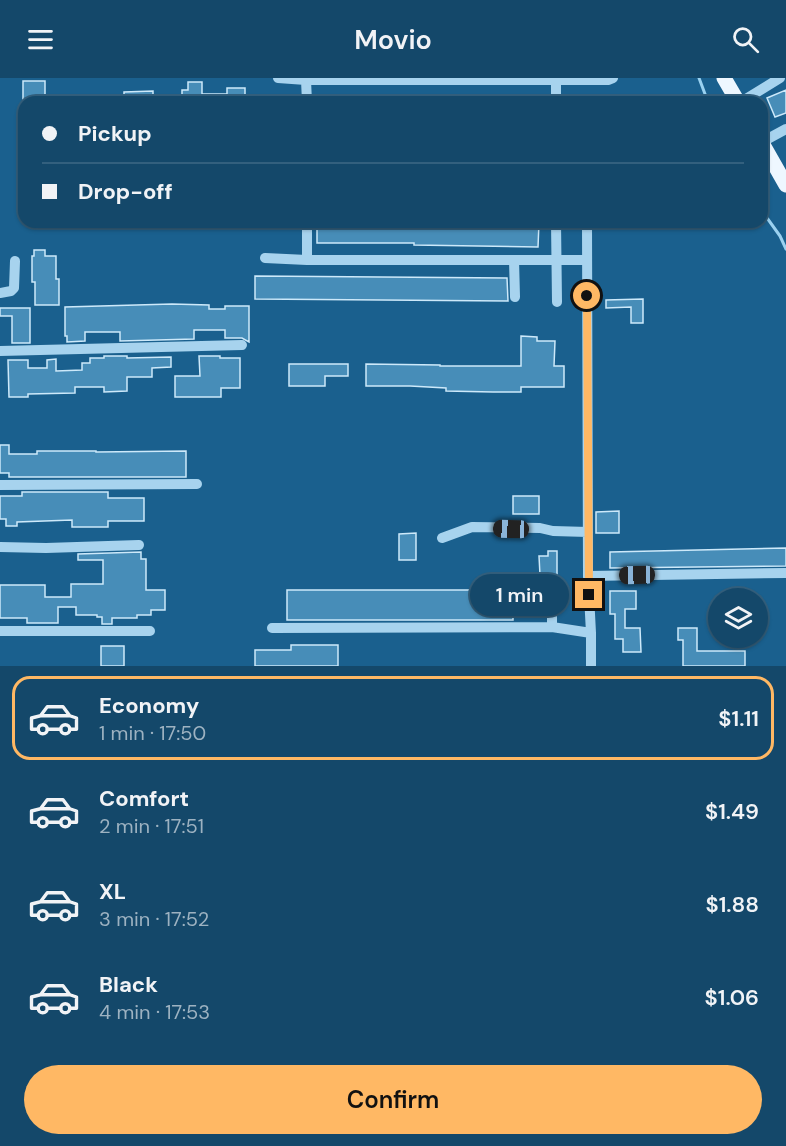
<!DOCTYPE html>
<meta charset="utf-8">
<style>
:root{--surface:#14486a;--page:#215272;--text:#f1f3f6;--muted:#9db2c1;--line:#33607e;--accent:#ffb864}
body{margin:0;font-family:"DM Sans",sans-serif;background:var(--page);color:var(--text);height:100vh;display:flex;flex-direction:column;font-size:22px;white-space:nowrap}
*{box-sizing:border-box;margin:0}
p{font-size:20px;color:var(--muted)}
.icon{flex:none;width:33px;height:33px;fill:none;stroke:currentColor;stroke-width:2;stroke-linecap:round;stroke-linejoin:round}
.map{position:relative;height:588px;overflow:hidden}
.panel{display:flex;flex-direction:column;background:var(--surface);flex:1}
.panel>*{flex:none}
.banner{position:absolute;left:18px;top:18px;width:750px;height:132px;border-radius:18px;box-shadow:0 2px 4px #0004,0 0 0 2px var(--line);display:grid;align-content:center;height:132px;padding:0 24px;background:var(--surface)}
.buttons{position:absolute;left:708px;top:510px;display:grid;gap:12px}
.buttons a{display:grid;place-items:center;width:60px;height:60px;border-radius:50%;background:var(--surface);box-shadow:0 2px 4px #0004,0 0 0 2px var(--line);font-size:30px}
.end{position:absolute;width:27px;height:27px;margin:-14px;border:8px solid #ffb864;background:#111;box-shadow:0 0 0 3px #111}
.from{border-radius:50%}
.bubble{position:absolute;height:42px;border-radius:21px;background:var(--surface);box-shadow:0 2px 4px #0004,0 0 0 2px var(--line);font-size:20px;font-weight:600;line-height:42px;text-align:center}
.car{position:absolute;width:18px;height:36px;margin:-18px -9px;border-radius:8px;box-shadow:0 0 4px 2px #0007;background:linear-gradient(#222 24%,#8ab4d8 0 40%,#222 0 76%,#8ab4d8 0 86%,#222 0)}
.banner b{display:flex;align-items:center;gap:21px;height:57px;font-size:22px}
.banner b+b{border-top:2px solid var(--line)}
.banner i{width:15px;height:15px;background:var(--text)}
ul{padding:10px 0 0;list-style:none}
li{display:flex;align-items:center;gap:18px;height:84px;margin:0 12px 9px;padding:0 12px;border:3px solid transparent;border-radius:18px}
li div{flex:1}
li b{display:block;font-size:22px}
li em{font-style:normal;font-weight:600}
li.on{border-color:var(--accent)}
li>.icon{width:54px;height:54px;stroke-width:1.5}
.primary-button{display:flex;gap:12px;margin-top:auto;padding:12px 24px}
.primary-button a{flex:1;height:69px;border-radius:36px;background:var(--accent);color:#111;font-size:24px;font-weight:600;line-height:69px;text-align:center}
header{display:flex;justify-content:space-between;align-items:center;height:78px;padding:0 24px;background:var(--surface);font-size:27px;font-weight:600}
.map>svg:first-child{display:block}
</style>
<header><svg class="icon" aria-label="menu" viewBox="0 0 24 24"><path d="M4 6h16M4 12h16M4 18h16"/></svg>Movio<svg class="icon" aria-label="search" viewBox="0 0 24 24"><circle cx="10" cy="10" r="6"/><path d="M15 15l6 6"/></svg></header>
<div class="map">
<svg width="786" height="588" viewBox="0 0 786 588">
<rect width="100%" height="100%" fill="#1a608e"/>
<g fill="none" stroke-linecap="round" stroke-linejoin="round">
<path stroke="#9ad1f0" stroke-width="3" d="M699,0L708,24
M762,133L780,158L786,171"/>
</g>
<path fill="#478db8" stroke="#cde9fa" stroke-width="1.5" d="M23,3H45V24H23Z
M188,4H202V16H227V10H245V24H182V12H188Z
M786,12V35L775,39L767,20Z
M153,13V24H124V14Z
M317,144L539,145L538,169L414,167V165H317Z
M34,172H45V178H56V201H59V227H35V204H32V178H34Z
M255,198L507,200L508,223L255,221Z
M643,221V245H631V229L606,230V222Z
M172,226L209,227V231H225V228H249V264L242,260H225V252H194V261L120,263V254H85V263L67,264V258H65V229Z
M0,230H30V265H12V238H0Z
M521,258L537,259V263H555L554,288H564V309H521V314H493L446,313V310L410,308H366V286L440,287V288H521Z
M104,278H127V280L171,279V289L152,290V299H127V313L104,314V309H75V315L28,316V319H9L8,282H28V290H47V282L56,281V293L82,292V285H90V280H104Z
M199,278H220V280H240V310H221V319H175V298H200Z
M289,286H348V298H325V308H289Z
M0,367H9V376H37V373H96V374L186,373V399H9V395H0Z
M22,414H108V420H144V443H108V449H72V442L17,444V448H6V441H0V418H22Z
M513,418H539V436H513Z
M619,433V455H596V434Z
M416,455V482H399V456Z
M786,470V488L610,490V474Z
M548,473H557V502H546V497H540L539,478H548Z
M141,474V481H146V512H165V532H151V537H137V540H112V546H102V539H97V537H76V529H58V545H27V540H0V507H45V519H71V506H103V482H78V476Z
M287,512H513V516H540V528H513V542H287Z
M610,513H636V531H625V550H640L641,574H623V561H615V536H610Z
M678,550H697V573H745V588H683V562H678Z
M291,567H338V588H255V572H291Z
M101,568H124V588H101Z"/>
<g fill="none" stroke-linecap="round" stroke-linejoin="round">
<path stroke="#a7d3ee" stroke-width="10" d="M278,0L306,2H608L613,0
M556,1V24
M306,2L307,24
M741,24L780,0
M762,64L786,51
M307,144V182
M556,144L557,224
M587,144L588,498L591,555V588
M265,180L307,182H587
M514,182L515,219
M0,215L11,213L14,210L15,183
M0,273L242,267
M0,407L197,406
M442,460L472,449L540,450L553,453L588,454
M0,469L46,470L139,467
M588,498L786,495
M552,549V510
M272,550L552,549L591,555
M0,553H150"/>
<path stroke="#eef7ff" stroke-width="15" d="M724,0L738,24
M762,65L786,107"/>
</g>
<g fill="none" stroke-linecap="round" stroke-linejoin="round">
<path stroke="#ffb864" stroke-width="8" d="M587,218L589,517"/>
</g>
</svg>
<div class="buttons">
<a><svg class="icon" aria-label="layers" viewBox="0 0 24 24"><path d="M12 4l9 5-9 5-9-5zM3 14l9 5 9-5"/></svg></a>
</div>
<i class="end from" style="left:587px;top:218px"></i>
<i class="end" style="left:589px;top:517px"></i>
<div class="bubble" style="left:470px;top:496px;width:99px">1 min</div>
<i class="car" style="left:511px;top:451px;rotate:272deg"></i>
<i class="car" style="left:637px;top:497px;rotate:269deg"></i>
<div class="banner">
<b><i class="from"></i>Pickup</b>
<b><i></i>Drop-off</b>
</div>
</div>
<section class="panel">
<ul>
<li class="on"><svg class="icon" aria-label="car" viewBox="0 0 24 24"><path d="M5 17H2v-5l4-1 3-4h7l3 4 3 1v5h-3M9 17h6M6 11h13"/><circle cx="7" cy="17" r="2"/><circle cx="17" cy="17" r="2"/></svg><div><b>Economy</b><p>1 min · 17:50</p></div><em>$1.11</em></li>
<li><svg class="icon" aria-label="car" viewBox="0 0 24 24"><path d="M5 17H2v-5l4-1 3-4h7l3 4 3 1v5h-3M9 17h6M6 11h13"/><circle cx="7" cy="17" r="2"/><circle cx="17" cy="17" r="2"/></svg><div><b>Comfort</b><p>2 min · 17:51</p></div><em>$1.49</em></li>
<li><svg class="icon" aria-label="car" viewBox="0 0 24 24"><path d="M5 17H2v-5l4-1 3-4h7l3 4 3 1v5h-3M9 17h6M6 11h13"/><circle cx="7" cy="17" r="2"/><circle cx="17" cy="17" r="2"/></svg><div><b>XL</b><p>3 min · 17:52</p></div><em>$1.88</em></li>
<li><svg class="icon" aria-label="car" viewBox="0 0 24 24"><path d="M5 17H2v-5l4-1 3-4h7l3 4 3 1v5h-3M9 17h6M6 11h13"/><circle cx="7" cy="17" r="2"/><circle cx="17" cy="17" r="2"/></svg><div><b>Black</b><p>4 min · 17:53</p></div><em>$1.06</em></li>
</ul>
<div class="primary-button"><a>Confirm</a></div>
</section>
